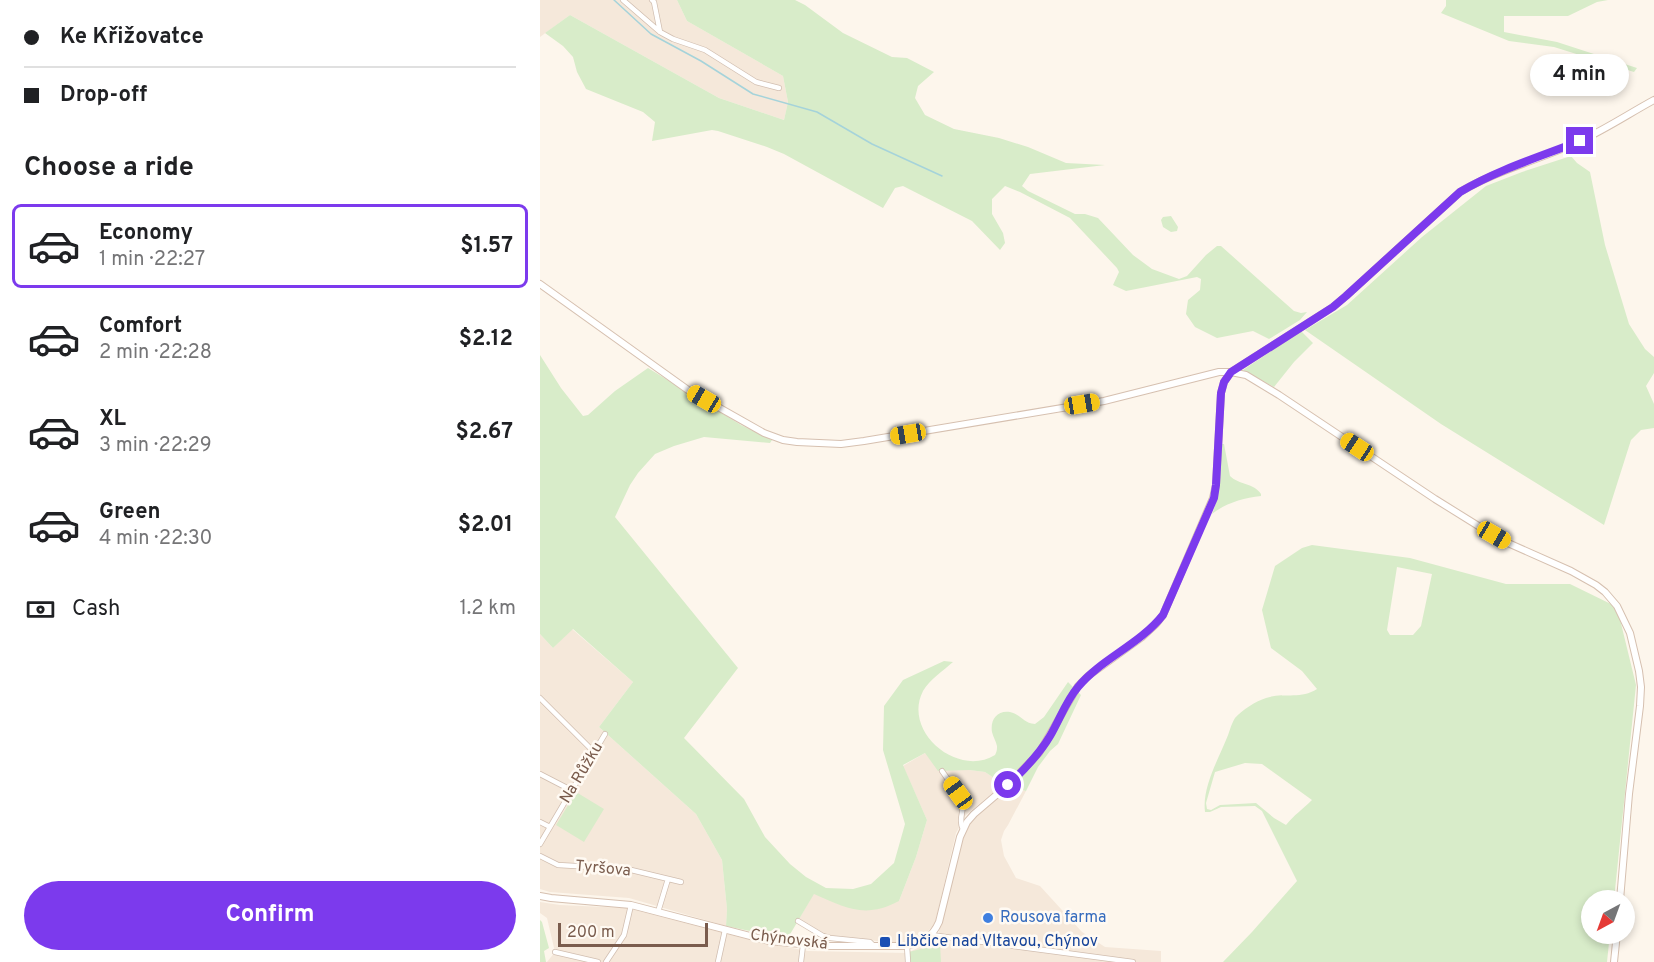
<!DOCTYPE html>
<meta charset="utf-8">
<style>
:root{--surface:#fff;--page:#f2f2f2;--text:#202124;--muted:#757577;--line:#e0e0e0;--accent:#7c3aed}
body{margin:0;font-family:Overpass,sans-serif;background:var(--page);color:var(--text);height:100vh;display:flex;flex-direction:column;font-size:22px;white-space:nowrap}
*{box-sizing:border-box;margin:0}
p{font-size:20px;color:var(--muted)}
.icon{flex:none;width:33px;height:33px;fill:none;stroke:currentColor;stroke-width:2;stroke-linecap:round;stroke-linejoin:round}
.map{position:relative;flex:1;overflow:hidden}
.drawer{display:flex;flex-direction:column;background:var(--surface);width:540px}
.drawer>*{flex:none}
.guide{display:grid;align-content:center;height:132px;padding:0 24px;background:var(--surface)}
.needle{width:39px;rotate:221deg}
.controls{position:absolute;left:1041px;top:890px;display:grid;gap:12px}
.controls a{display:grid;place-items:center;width:54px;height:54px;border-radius:50%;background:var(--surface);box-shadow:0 3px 9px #0003;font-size:30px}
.scale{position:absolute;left:18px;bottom:15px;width:150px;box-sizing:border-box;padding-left:6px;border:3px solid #7a5c4d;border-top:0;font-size:16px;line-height:21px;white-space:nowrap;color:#7a5c4d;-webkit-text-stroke:4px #fffaf3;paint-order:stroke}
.end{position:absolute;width:27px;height:27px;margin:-14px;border:8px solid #7c3aed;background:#fff;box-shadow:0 0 0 3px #fff}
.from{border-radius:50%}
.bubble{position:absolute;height:42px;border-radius:21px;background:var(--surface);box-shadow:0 3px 9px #0003;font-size:20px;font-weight:700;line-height:42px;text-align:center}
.car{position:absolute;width:18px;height:36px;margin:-18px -9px;border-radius:8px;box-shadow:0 0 4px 2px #0007;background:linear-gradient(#f5c518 24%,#345 0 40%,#f5c518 0 76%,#345 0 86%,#f5c518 0)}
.guide b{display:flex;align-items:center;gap:21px;height:57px;font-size:22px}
.guide b+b{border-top:2px solid var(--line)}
.guide i{width:15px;height:15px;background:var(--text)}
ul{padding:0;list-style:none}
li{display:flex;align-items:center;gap:18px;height:84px;margin:0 12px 9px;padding:0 12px;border:3px solid transparent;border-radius:9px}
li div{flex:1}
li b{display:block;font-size:22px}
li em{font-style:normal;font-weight:700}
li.current{border-color:var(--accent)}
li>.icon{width:54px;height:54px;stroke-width:1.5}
h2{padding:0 24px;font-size:27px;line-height:72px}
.pay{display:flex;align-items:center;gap:15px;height:66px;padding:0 24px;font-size:22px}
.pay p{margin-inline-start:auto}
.button{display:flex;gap:12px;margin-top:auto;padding:12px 24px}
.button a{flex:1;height:69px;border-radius:36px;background:var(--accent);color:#fff;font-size:24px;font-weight:700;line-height:69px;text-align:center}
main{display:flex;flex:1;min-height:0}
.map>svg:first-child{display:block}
</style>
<main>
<section class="drawer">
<div class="guide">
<b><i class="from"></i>Ke Křižovatce</b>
<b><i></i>Drop-off</b>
</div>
<h2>Choose a ride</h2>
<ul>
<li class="current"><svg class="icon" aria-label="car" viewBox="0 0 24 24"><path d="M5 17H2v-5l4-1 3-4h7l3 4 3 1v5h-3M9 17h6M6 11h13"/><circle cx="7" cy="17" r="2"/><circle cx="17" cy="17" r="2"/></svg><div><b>Economy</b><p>1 min · 22:27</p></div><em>$1.57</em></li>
<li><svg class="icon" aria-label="car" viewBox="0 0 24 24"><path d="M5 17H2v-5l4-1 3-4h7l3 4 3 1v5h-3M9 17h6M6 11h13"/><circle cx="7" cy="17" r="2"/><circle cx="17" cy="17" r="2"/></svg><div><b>Comfort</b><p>2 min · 22:28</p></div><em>$2.12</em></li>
<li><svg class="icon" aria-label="car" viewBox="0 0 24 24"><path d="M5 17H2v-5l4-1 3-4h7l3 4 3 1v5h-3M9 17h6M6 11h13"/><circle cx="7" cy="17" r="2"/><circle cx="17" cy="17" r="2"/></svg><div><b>XL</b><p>3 min · 22:29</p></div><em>$2.67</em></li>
<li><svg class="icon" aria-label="car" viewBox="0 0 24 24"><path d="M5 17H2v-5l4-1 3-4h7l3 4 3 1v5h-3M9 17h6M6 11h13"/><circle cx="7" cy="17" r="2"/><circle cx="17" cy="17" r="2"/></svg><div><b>Green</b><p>4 min · 22:30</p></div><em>$2.01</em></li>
</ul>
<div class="pay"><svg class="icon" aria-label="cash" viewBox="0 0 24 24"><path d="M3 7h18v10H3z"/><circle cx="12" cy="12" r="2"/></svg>Cash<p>1.2 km</p></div>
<div class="button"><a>Confirm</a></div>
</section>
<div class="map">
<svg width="1114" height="962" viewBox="0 0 1114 962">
<rect width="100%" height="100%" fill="#fdf6ec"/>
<path fill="#f5e8da" d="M0,0H137L147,21L243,76L248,102L244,120L179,98L30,15L0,37Z
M32,629L93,682L59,727L156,814L182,860L187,909L186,926L89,898L10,892L0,889V634L13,648Z
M385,753L429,770L445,772L463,784L426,815L416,833L395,923L385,935L363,944L284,935L259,919L274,893L301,905L359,901L376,857L387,820L363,766Z
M471,786L486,791L468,825L464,831L461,840L464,856L476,878L500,886L542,932L565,947L621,951V962H7L15,952L7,918L0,913V902L20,905L87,908L218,942L268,951L367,953L397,939L422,837L431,821Z"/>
<path fill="#d8ecc9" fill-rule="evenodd" d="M137,0H255L265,5L303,33L352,57L367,58L394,72L378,86L375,98L385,115L414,129L459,138L488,147L526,163L565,165L490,174L482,186L488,191L535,214H545L558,218L593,255L612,269L639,279L647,276L666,255L677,246H681L754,311L761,313L767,312L760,320L729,339L713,331L677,338L655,327L646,314L648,300L660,290L661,279L657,277L586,291L573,285L579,272L577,268L530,218L480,192L465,186L452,199V214L463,233L465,243L460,250L432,221L363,186L355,188L343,208L244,154L227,147L178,131L172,130L112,141L115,122L103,112L46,89L37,72L33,57L23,46L5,33L30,15L179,98L244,120L248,102L243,76L147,21Z
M906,0H1068L1057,2L1028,16H964V32L1017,42L1097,68L1094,72L1014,47L969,41L901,13L906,6Z
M1031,156L1037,163L1050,172L1065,245L1089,324L1105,349L1114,357V373L1106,386L1114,404V428L1101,430L1091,440L1064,525L901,424L765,330L807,305L882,237L946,186L982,172Z
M631,216L638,227L637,231L631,232L623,227L621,220L623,217Z
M761,331L773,343L754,362L734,387L703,370Z
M0,355L21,388L43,416L48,415L75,391L108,368L201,425L232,440L230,443L164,437L134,446L115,454L98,473L90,485L75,517L198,668L144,738L204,799L225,837L250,864L266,877L286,888L313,889L331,884L354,863L365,824L343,750L344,706L363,680L404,661L413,662C403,671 390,679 383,691C362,732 418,778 455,755C457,751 457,750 457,746C456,741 453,737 452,732C450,720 457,710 470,712C482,715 483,723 495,724L504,717L528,682L541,695L518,744L510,751L498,767L486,791L463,784L445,772L429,770L398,771L385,753L363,765L387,820L376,857L359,901C325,919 306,908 274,894L249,936L243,938L186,926L187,909L182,860L156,814L59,727L93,682L33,629L13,648L0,634Z
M681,444H684L690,476C699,485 714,483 721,494V496C703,498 686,503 672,514C682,492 679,468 681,444Z
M772,545L870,558L966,584H1030L1077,607L1096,685L1074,900H1052V933H1070L1067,962H683L712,932L757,881L722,811L715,806L681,807L670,812H665C662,788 677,762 686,740C689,734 691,724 695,718C702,710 716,701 726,698C743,692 760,700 777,689L762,671L731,648L722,610L735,566L762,548ZM857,567L892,574L881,626L873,635H850L847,630ZM705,763L722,764L772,800C763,809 754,815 746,825L734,818L716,803L680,805L671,810L667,809L666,803L675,772Z
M36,792L64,809L44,842L16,825Z
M0,920L2,922L9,948L4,951L6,962H0Z
M400,944L401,962H370L369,952Z"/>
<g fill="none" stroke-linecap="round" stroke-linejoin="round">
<path stroke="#a5d3da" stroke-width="1.5" d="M74,0L111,34L161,61L213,94L277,112L332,144L402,176"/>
<g stroke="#d1beb0" stroke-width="6">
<path id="street" d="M83,0L120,32L133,39L165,50L216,82L239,88
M112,0L114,2L120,32
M0,698L54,752
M402,771L423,801C424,811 418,820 423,829
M0,774L31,790
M0,822L10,827
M0,844L65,734
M0,856L18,865L87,869L141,882
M118,912L128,879
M258,921L283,936L290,938L330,942L334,946
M391,935L593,962
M367,946L368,962
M15,952L58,962
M66,962L84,935L91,905
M178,962L185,930
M261,962L263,945"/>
</g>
<g stroke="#d6c0b0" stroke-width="8">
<path id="secondary" d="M0,284L148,390L224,433L243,440L257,442L301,444L324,441L564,401L679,372H691L706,375L739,395L895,499L940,527L968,543L1031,571L1056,585L1065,592L1077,606L1090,633L1099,671L1101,687L1100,706L1089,794L1080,900
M0,896L11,898L91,905L229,941L281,946H364C381,944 392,938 399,922L420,837L427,822L434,814L468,785L499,753L538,686L548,676L602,637L616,624L623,615L673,498L676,485L681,393L684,382L691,372L793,307L806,296L920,192C959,169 1000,160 1040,141C1066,129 1090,113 1114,100
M1074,962L1077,933"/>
</g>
<use href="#street" stroke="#fff" stroke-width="4.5"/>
<use href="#secondary" stroke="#fff" stroke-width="6"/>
</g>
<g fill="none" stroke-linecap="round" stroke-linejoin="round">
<path stroke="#7c3aed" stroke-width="8" d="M468,785C484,770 499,755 510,736C520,719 526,701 538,687C561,659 599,645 623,615L674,498L676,485L681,393L684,382L691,372L793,307L806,296L920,192C957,170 999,157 1040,141"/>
</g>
<circle fill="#3f7fe0" stroke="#fffaf3" stroke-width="2" cx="448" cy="918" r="6"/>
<rect fill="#1a4fb4" stroke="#fffaf3" stroke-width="2" x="339" y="936" width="12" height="12" rx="3"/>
<g text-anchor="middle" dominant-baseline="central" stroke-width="5" stroke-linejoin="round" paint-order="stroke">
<g font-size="16" fill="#7a5c4d" stroke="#fffaf3">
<text transform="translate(42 773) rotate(-59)">Na Růžku</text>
<text transform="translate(63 869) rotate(5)">Tyršova</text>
<text transform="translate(249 940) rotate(7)">Chýnovská</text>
</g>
<g font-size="16" fill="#366cbe" stroke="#fffaf3" text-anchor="start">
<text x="460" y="918">Rousova farma</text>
</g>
<g font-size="16" fill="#164399" stroke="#fffaf3" text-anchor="start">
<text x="357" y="942">Libčice nad Vltavou, Chýnov</text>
</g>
</g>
</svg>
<div class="controls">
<a><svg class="needle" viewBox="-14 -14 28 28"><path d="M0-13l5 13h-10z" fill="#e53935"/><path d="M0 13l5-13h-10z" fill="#757577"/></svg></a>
</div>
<div class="scale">200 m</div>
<i class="end from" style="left:468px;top:785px"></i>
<i class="end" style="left:1040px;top:141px"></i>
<div class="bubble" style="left:990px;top:54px;width:99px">4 min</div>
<i class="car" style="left:164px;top:399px;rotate:300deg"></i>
<i class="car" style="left:542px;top:404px;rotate:81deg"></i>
<i class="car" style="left:368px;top:434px;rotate:260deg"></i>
<i class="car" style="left:817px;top:447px;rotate:303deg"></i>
<i class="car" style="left:954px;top:535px;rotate:120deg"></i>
<i class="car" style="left:418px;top:793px;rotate:324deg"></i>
</div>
</main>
